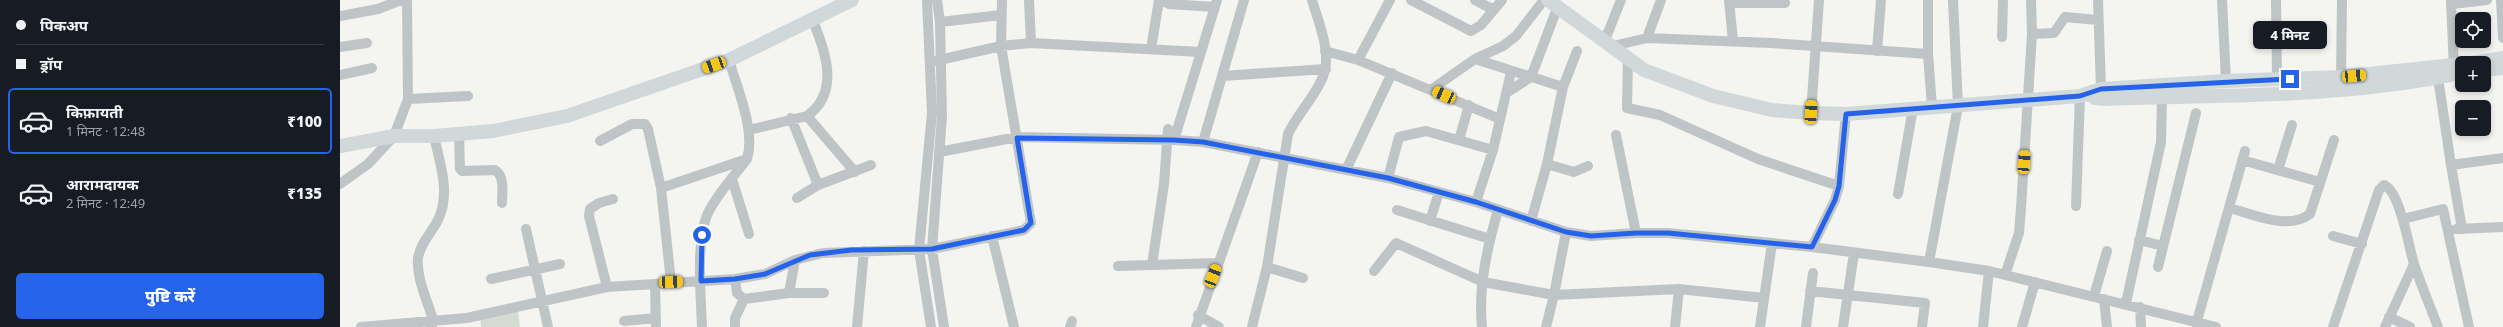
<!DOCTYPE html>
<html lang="hi">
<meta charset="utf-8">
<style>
:root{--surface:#171b24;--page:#242831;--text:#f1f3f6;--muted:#9ea1a6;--line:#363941;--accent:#2563eb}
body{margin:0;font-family:"Noto Sans","Noto Sans Devanagari",sans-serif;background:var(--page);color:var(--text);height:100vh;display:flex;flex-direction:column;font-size:15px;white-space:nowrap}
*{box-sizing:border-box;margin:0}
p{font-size:13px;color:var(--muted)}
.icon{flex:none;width:22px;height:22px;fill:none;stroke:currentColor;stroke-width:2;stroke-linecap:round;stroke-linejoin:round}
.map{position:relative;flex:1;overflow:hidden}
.side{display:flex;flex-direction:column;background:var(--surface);width:340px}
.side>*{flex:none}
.guide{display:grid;align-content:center;height:88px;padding:0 16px;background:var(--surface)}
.controls{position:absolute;left:2115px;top:12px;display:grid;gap:8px}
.controls a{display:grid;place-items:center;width:36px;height:36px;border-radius:6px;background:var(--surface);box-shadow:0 2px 6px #0003;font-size:20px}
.end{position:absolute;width:18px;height:18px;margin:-9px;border:5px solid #2563eb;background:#fff;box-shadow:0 0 0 2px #fff}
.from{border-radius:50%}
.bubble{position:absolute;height:28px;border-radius:6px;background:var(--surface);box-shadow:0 2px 6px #0003;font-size:13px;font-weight:800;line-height:28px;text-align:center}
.car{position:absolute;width:12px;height:24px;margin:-12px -6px;border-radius:5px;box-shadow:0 0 3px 1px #0007;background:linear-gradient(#f5c518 24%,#345 0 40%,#f5c518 0 76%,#345 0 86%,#f5c518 0)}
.guide b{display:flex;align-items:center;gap:14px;height:38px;font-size:15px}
.guide b+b{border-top:1px solid var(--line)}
.guide i{width:10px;height:10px;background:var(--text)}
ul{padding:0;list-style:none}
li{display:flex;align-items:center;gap:12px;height:66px;margin:0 8px 6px;padding:0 8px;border:2px solid transparent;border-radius:6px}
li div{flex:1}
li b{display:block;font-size:15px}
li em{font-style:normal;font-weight:800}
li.selected{border-color:var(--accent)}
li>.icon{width:36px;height:36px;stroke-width:1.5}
.primary-button{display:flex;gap:8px;margin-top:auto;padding:8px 16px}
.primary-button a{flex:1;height:46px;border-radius:6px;background:var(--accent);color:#fff;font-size:16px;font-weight:800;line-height:46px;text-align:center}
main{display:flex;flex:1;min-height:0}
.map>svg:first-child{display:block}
</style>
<main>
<section class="side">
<div class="guide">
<b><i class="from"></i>पिकअप</b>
<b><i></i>ड्रॉप</b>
</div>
<ul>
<li class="selected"><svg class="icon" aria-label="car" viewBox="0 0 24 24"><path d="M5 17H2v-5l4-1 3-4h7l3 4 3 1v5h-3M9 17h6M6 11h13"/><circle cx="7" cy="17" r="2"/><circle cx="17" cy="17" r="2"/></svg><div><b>किफ़ायती</b><p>1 मिनट · 12:48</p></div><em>₹100</em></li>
<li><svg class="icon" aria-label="car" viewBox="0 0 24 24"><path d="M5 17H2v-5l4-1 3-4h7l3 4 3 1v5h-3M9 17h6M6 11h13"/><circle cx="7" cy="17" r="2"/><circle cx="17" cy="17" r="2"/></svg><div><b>आरामदायक</b><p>2 मिनट · 12:49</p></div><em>₹135</em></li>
</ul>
<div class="primary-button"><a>पुष्टि करें</a></div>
</section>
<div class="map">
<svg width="2163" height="327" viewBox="0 0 2163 327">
<rect width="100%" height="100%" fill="#f4f4f0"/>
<path fill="#d6dbd1" d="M177,303L180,327H141L140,310Z"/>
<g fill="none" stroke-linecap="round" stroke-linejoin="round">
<path stroke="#bfc4c6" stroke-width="10" d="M587,0L592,113L579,250L591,327
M597,0L600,22L602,116L592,249L604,327
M689,0L691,43
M821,0L829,4L875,7
M1071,0L1131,31L1141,25L1162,0
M1135,0L1154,10
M1389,0L1393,41
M1588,0V54L1592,107
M1758,0L1761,89
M1882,0L1886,81
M1936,0L1937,79
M2111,0L2114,70
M2161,0L2163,38
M1390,3H1445
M2112,4L2147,0
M0,16L38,9L61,0
M473,21C486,52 500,93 467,116L515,172
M600,22L661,15
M1692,34L1714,33L1725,17L1758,20
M1662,37L1663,0
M1307,38L1321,0
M1265,40L1281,0
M1273,46L1307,38L1431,43L1588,54
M0,47L27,43
M811,49L819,0
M985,51L1018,60L1160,119
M1537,51L1541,0
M1288,58L1287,108L1320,115L1418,159L1499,186
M1135,59L1163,46L1176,36L1204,0
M1018,60L1050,0
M595,61L661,46L691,43L861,52
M2097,71L2111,165L2163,158
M0,75L32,68
M882,76L986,69
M2001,77L2002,0
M1092,89L1135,59L1223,87
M1166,93L1191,77L1218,6
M68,99L128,96
M1471,113L1479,0
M451,118L478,185
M409,130L467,116
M119,134L120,169L122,171L155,170C165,176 162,192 162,203
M1276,135L1296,233
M834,140L877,0
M1119,140L1129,105
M260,141L292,124H305L308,129L321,188L331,282
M863,142L904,0
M599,152L677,137L834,140L863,142L1048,178L1136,202L1226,232L1251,236L1296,233H1328L1472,247L1589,262L1649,271L1876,327
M1902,160L1980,182
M1207,164L1234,172L1248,166
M2111,165L2122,229
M1006,170L1052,73
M1938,170L1952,125
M1048,178L1059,137L1086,131L1153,150
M392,179L409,234
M0,184L28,164L54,136L68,99L67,0
M321,188L407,159
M1558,194L1573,108
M457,198L478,185L531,165
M1136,202L1153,150L1171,72
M1736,206L1740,96
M1889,208C1914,214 1947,231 1970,214L1994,140
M1057,210L1150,239
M2063,219L2103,209L2129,327
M1090,221L1099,192
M1191,221L1207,164L1223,87L1237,51
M186,229L208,327
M2116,229L2163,227
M1226,232L1214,295L1339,289L1424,298
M652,236L674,327
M1993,236L2022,244
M1799,240L1823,246
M1472,247L1495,200L1499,186L1506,114
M1589,262L1618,106L1613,0
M812,265L824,184L828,129
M778,266L878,263
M927,267L963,278
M1818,267L1856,113
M1034,271L1056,243L1143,282L1214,295L1206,327
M1665,275L1679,233L1681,208L1692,34L1691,0
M151,279L220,264
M395,279L397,293L404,299L449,293H484
M315,284L316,327
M267,287L249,216L250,209L259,203L273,199
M1470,291L1585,303L1582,327
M449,293L455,260
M1754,296L1767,251
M1764,299L1767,327
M1786,303L1821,142L1822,97
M1800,307L1801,327
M858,315L879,327
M2049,317L2070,327
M284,321L316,318
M21,327L127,318L267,287L395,279L425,274L455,260L483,253L592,249L684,230L691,223L661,46L662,0
M92,327L93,320C88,302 76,278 78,258C80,244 92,232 98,220C111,193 100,164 94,136
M362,327C361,296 355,238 369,211C379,192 394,176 407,159C416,131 397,88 389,60
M395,327V318L404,299
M517,327L524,251
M730,327L732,321
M856,327L918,152
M912,327L927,267L948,134C957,115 972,100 981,81C994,57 979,24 972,0
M1142,327C1138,288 1147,248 1158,210
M1335,327L1339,289
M1420,327L1432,243
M1466,327L1473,273
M1503,327L1514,253
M1643,327L1649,271
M1682,327L1695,282
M1857,327V321L1905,151
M1993,327L2039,190L2044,185C2060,191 2069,248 2074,264C2081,285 2090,306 2098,327
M2045,327L2074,264"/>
<path stroke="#d0d8da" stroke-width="14" d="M1208,0L1304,70L1373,96L1432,110L1471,113L1506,114L1740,96L1761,89L1886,81L2001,77L2122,64
M2131,63L2163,58
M2144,70L2163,68
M1750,94L1755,98L1764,99C1879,95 1997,98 2111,75
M0,146L54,136H94L153,131L227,116L389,60L512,0"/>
</g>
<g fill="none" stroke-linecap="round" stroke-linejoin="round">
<path stroke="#2563eb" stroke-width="5" d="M362,235L361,281L395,279L425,274L470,255L511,250L592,249L684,230L691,223L677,138L834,140L863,142L1048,178L1136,202L1226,232L1251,236L1296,233H1328L1472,247L1495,200L1499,186L1506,114L1740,96L1761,89L1950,79"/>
</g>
</svg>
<div class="controls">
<a><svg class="icon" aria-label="locate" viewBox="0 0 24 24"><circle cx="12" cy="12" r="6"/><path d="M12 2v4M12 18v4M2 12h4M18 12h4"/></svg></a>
<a>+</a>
<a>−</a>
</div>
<i class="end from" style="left:362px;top:235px"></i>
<i class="end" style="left:1950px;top:79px"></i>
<div class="bubble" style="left:1913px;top:21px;width:74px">4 मिनट</div>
<i class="car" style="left:374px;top:65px;rotate:250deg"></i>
<i class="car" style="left:2014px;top:76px;rotate:85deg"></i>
<i class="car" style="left:1104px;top:95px;rotate:294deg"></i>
<i class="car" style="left:1471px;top:112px;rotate:3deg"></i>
<i class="car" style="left:1684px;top:162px;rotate:4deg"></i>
<i class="car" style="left:873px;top:276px;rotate:21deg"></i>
<i class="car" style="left:331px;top:282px;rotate:88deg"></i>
</div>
</main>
